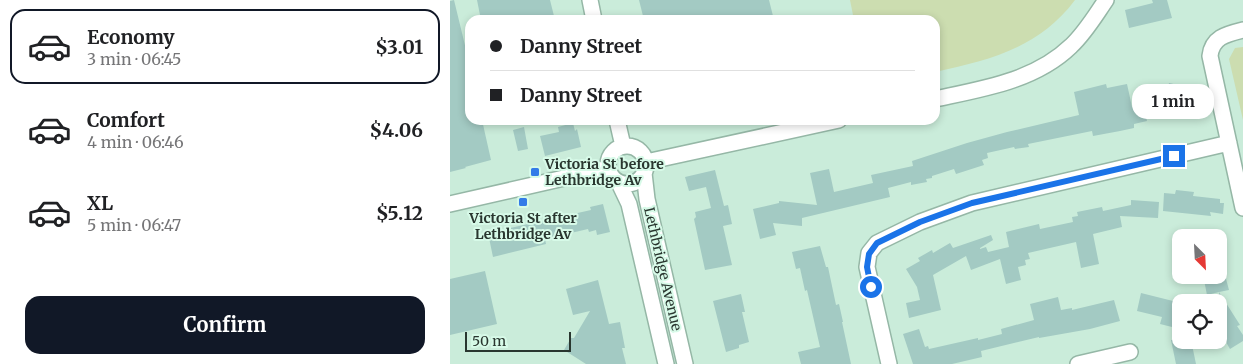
<!DOCTYPE html>
<meta charset="utf-8">
<style>
:root{--surface:#fff;--page:#f6f6f6;--text:#202124;--muted:#757577;--line:#e0e0e0;--accent:#111827}
body{margin:0;font-family:Merriweather,serif;background:var(--page);color:var(--text);height:100vh;display:flex;flex-direction:column;font-size:19px;white-space:nowrap}
*{box-sizing:border-box;margin:0}
p{font-size:16px;color:var(--muted)}
.icon{flex:none;width:28px;height:28px;fill:none;stroke:currentColor;stroke-width:2;stroke-linecap:round;stroke-linejoin:round}
.map{position:relative;flex:1;overflow:hidden}
.sheet{display:flex;flex-direction:column;background:var(--surface);width:450px}
.sheet>*{flex:none}
.hud{position:absolute;left:15px;top:15px;width:475px;height:110px;border-radius:15px;box-shadow:0 2px 8px #0003;display:grid;align-content:center;height:110px;padding:0 25px;background:var(--surface)}
.needle{width:32px;rotate:156deg}
.tools{position:absolute;left:722px;top:229px;display:grid;gap:10px}
.tools a{display:grid;place-items:center;width:55px;height:55px;border-radius:10px;background:var(--surface);box-shadow:0 2px 8px #0003;font-size:25px}
.scale{position:absolute;left:15px;bottom:12px;width:106px;box-sizing:border-box;padding-left:5px;border:2px solid #29362f;border-top:0;font-size:14px;line-height:18px;white-space:nowrap;color:#29362f;-webkit-text-stroke:4px #d7fae8;paint-order:stroke}
.end{position:absolute;width:22px;height:22px;margin:-11px;border:6px solid #1a73e8;background:#fff;box-shadow:0 0 0 2px #fff}
.from{border-radius:50%}
.bubble{position:absolute;height:35px;border-radius:15px;background:var(--surface);box-shadow:0 2px 8px #0003;font-size:16px;font-weight:700;line-height:35px;text-align:center}
.hud b{display:flex;align-items:center;gap:18px;height:48px;font-size:19px}
.hud b+b{border-top:1px solid var(--line)}
.hud i{width:12px;height:12px;background:var(--text)}
ul{padding:9px 0 0;list-style:none}
li{display:flex;align-items:center;gap:15px;height:75px;margin:0 10px 8px;padding:0 15px;border:2px solid transparent;border-radius:15px}
li div{flex:1}
li b{display:block;font-size:19px}
li em{font-style:normal;font-weight:700}
li.current{border-color:var(--accent)}
li>.icon{width:45px;height:45px;stroke-width:1.5}
.cta{display:flex;gap:10px;margin-top:auto;padding:10px 25px}
.cta a{flex:1;height:58px;border-radius:15px;background:var(--accent);color:#fff;font-size:20px;font-weight:700;line-height:58px;text-align:center}
main{display:flex;flex:1;min-height:0}
.map>svg:first-child{display:block}
</style>
<main>
<section class="sheet">
<ul>
<li class="current"><svg class="icon" aria-label="car" viewBox="0 0 24 24"><path d="M5 17H2v-5l4-1 3-4h7l3 4 3 1v5h-3M9 17h6M6 11h13"/><circle cx="7" cy="17" r="2"/><circle cx="17" cy="17" r="2"/></svg><div><b>Economy</b><p>3 min · 06:45</p></div><em>$3.01</em></li>
<li><svg class="icon" aria-label="car" viewBox="0 0 24 24"><path d="M5 17H2v-5l4-1 3-4h7l3 4 3 1v5h-3M9 17h6M6 11h13"/><circle cx="7" cy="17" r="2"/><circle cx="17" cy="17" r="2"/></svg><div><b>Comfort</b><p>4 min · 06:46</p></div><em>$4.06</em></li>
<li><svg class="icon" aria-label="car" viewBox="0 0 24 24"><path d="M5 17H2v-5l4-1 3-4h7l3 4 3 1v5h-3M9 17h6M6 11h13"/><circle cx="7" cy="17" r="2"/><circle cx="17" cy="17" r="2"/></svg><div><b>XL</b><p>5 min · 06:47</p></div><em>$5.12</em></li>
</ul>
<div class="cta"><a>Confirm</a></div>
</section>
<div class="map">
<svg width="793" height="364" viewBox="0 0 793 364">
<rect width="100%" height="100%" fill="#caecda"/>
<path fill="#ccddb0" d="M400,0H625C589,48 540,60 485,72V20H404Z
M793,47V120L779,59L785,48Z"/>
<path fill="#a3cac3" d="M4,0L20,66V120H32L41,160L15,167L16,168L0,172V1Z
M27,0H100L105,20H31Z
M189,0H319L324,20H215L214,16L194,20Z
M702,0H717L722,18L679,28L675,10L703,3Z
M719,83L737,87L733,103L730,102L727,116L712,112Z
M656,84L657,88L677,84L682,107L693,105L697,121L684,124V128L670,131L643,136L642,131L578,144L579,147L565,149L564,147L537,153L538,158L532,160L534,165L506,174L504,169L482,176V178L476,179L477,182L461,185V182L438,188L440,197L352,218V226L323,223L326,235L310,239L303,209L329,203V201L367,205L360,173L379,169L384,192L423,183L421,175L463,166L462,161L517,143L557,132L629,115L624,92Z
M123,123L125,131L127,129L131,147L95,156L90,136L109,132L108,127Z
M74,127L78,149L68,151L63,130Z
M265,170L274,206L278,205L282,224L273,226L282,265L255,270L244,219L246,217L245,212L261,208L256,187L239,191L235,177Z
M726,190L744,192L743,196L770,199V203H774L773,214L760,212L761,216L713,211L714,193L725,194Z
M681,200L709,202L708,218L670,216L672,227L643,234L649,264L631,268L626,242L578,253L580,259L575,260L576,265L568,267L571,280L556,284L550,259L521,270L516,256L483,275L491,310L459,318L456,303L470,300L467,287L456,269L470,261L468,258L482,250L483,253L500,243L503,248L541,235L543,240L530,248V249L536,247L538,252L559,247L556,232L589,224L590,229L623,222L622,217L628,216L627,212L652,207L653,211L681,205Z
M153,204L160,232L147,235L146,230L139,232L138,229L95,239L96,244L43,257L38,233L141,210L140,207Z
M370,246L376,267H378L386,305L389,304L393,322H392L401,364H351L348,352L370,347L357,290L355,291L350,268L346,269L342,252Z
M35,271L47,324L0,335V279Z
M753,275H775L779,290L769,292L790,325L787,326L793,335V341L780,349L769,330V292L757,295Z
M148,280L159,324L170,322L175,348H172L176,364H136L114,350L121,338H124L140,311L123,315L116,289Z
M691,293L731,303L726,328L710,324L712,317L687,311Z
M291,294L295,312H292L299,342L289,345V348L276,352L263,301Z
M608,297L611,310L622,308V310L664,300L670,321L640,329L589,338V337L531,351L532,357L502,364H463L453,334L469,329L475,347L478,346L479,349L528,338V340L552,334L551,329L584,320L580,304Z
M721,340H741L746,364H726Z"/>
<g fill="none" stroke-linecap="round" stroke-linejoin="round">
<g stroke="#95b7a6" stroke-width="18">
<path id="minor" d="M140,0L144,20
M793,30C777,34 762,37 760,56L793,208
M485,99C532,89 585,81 621,46C635,33 645,16 656,0
M167,120L173,146
M158 165a19 19 0 1 1 38 0a19 19 0 1 1-38 0Z
M196,162L389,120
M194,173L197,199L235,364
M169,183L179,204L216,364
M0,204L158,168
M439,364L417,267L419,253L427,243L470,222L522,203L779,143
M628,364L680,352"/>
</g>
<use href="#minor" stroke="#fff" stroke-width="15"/>
</g>
<g fill="none" stroke-linecap="round" stroke-linejoin="round">
<path stroke="#1a73e8" stroke-width="6" d="M421,287L417,267L419,254L427,243L470,222L522,203L724,156"/>
</g>
<g fill="#337be8" stroke="#d7fae8" stroke-width="2">
<rect x="80" y="167" width="10" height="10" rx="2.5"/>
<rect x="68" y="197" width="10" height="10" rx="2.5"/>
</g>
<g text-anchor="middle" dominant-baseline="central" stroke-width="4" stroke-linejoin="round" paint-order="stroke">
<g font-size="14" font-weight="bold" fill="#29362f" stroke="#d7fae8" text-anchor="start">
<text x="95" y="164">Victoria St before<tspan x="95" dy="16">Lethbridge Av</tspan></text>
<text x="73" y="218" text-anchor="middle">Victoria St after<tspan x="73" dy="16">Lethbridge Av</tspan></text>
</g>
<g font-size="14" fill="#29362f" stroke="#d7fae8">
<text transform="translate(213 269) rotate(77)">Lethbridge Avenue</text>
</g>
</g>
</svg>
<div class="tools">
<a><svg class="needle" viewBox="-14 -14 28 28"><path d="M0-13l5 13h-10z" fill="#e53935"/><path d="M0 13l5-13h-10z" fill="#757577"/></svg></a>
<a><svg class="icon" aria-label="locate" viewBox="0 0 24 24"><circle cx="12" cy="12" r="6"/><path d="M12 2v4M12 18v4M2 12h4M18 12h4"/></svg></a>
</div>
<div class="scale">50 m</div>
<i class="end from" style="left:421px;top:287px"></i>
<i class="end" style="left:724px;top:156px"></i>
<div class="bubble" style="left:682px;top:84px;width:82px">1 min</div>
<div class="hud">
<b><i class="from"></i>Danny Street</b>
<b><i></i>Danny Street</b>
</div>
</div>
</main>
